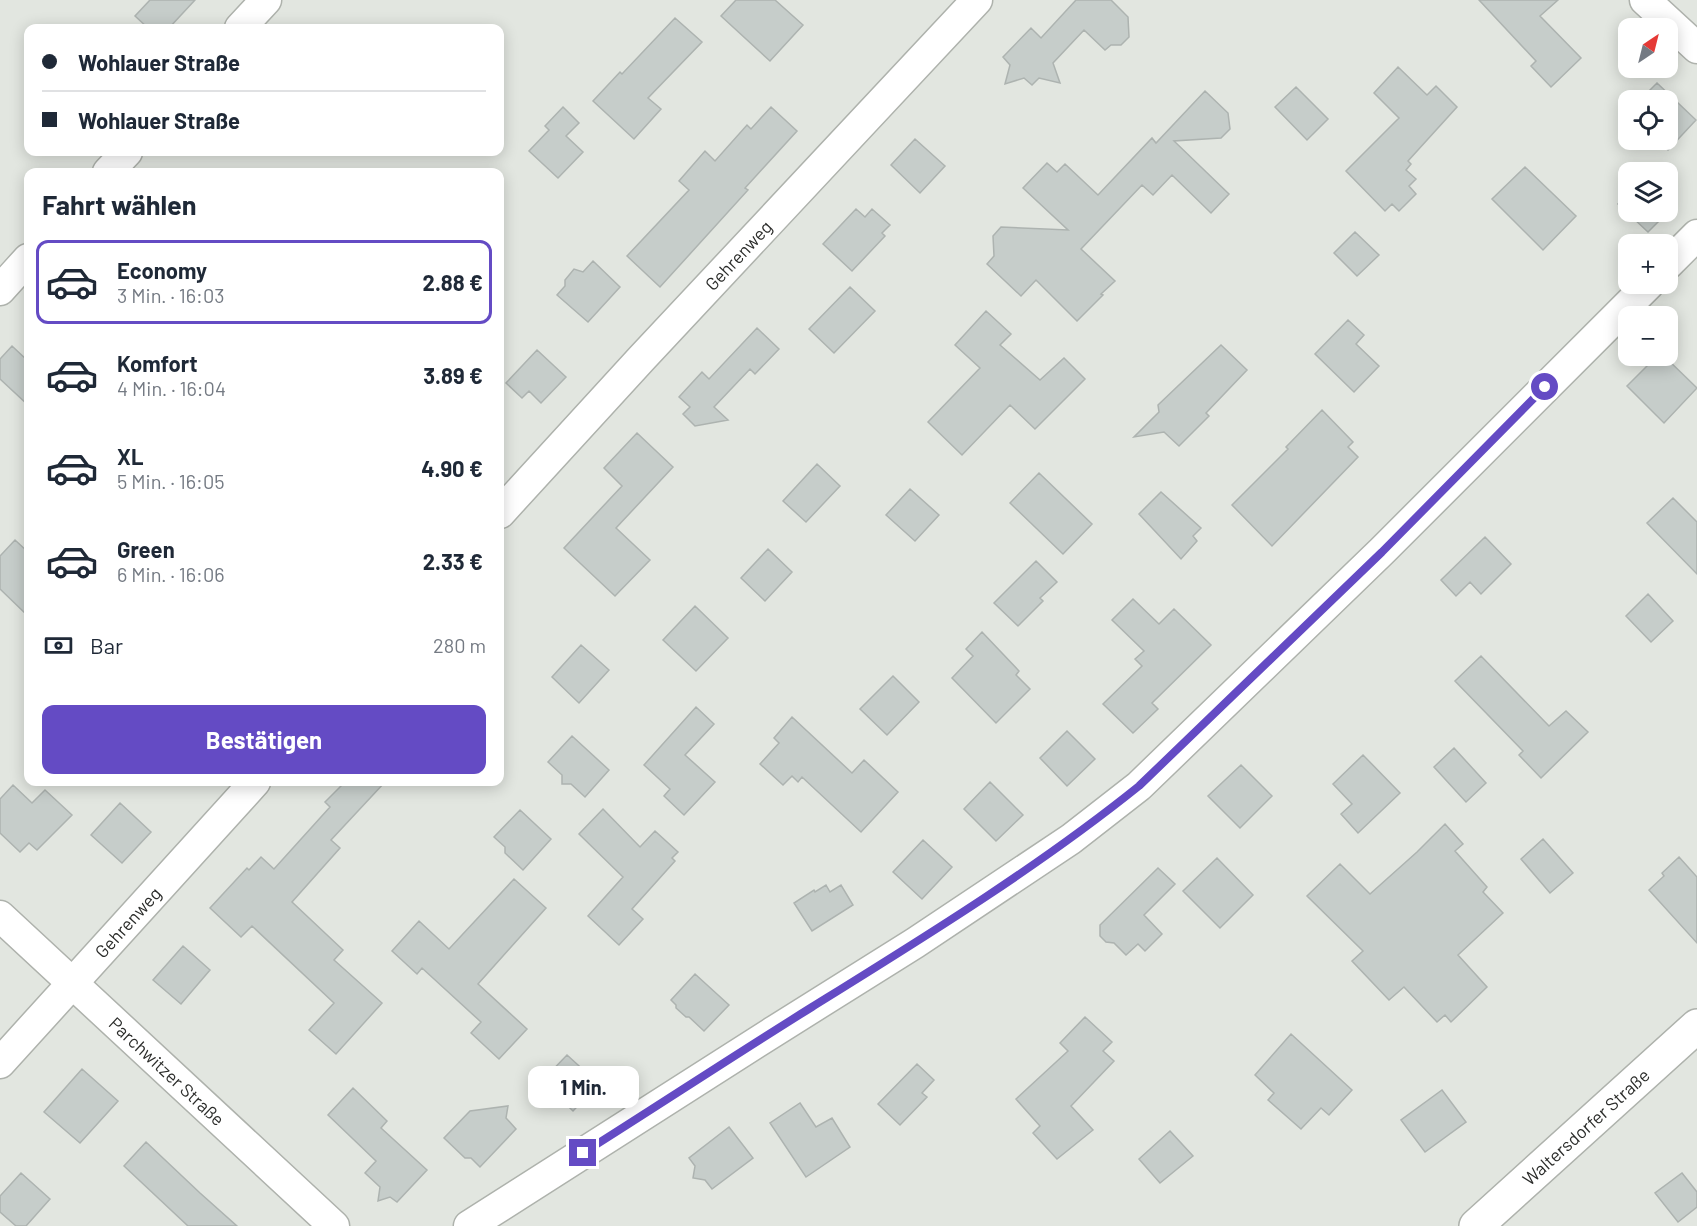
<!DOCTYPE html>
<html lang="de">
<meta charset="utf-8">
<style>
:root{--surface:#fff;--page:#f2f2f3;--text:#1f2937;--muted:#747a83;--line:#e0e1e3;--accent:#644bc4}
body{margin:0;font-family:Barlow,sans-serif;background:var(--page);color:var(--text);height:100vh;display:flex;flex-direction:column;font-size:22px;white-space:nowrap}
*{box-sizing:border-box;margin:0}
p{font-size:20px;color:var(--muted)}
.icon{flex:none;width:33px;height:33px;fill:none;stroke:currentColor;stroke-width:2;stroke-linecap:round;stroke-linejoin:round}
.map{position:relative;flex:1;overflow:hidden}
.panel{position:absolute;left:24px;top:168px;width:480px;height:618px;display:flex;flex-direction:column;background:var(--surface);border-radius:12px;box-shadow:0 3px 15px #0003}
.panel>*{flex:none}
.top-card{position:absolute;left:24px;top:24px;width:480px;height:132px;border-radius:12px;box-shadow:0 3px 15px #0003;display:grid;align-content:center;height:132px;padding:0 18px;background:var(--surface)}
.needle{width:39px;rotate:35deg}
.fabs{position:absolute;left:1618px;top:18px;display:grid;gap:12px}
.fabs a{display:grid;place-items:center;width:60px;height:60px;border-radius:12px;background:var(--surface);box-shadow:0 3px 15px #0003;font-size:30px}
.end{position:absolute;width:27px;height:27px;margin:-14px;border:8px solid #644bc4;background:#fff;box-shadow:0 0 0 3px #fff}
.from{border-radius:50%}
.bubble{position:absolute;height:42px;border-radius:12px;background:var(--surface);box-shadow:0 3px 15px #0003;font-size:20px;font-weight:700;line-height:42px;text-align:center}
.top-card b{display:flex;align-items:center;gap:21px;height:57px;font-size:22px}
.top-card b+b{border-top:2px solid var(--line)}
.top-card i{width:15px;height:15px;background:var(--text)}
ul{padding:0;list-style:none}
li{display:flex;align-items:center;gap:18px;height:84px;margin:0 12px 9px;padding:0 6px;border:3px solid transparent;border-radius:12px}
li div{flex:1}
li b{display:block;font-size:22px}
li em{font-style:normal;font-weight:700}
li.on{border-color:var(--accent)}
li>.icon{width:54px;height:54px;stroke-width:1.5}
h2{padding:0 18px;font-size:27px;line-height:72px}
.pay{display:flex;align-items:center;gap:15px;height:66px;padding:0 18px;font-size:22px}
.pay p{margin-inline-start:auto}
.action{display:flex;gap:12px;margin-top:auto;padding:12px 18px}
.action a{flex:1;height:69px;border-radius:12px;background:var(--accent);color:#fff;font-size:24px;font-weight:700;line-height:69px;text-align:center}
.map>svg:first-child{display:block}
</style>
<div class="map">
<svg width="1697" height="1226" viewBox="0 0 1697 1226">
<rect width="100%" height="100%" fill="#e2e6e0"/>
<path fill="#c6cdca" stroke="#adb3b0" stroke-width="1.5" d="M150,0H195L169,28H148L135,16Z
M736,0H775L803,25L770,61L721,16Z
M1076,0H1111L1128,17L1129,37L1121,45H1111L1105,50L1084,30L1053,63L1060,83L1039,78L1032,85L1024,78L1005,84L1010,65L1003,57L1031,28L1041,38Z
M1479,0H1558L1540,16L1581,58L1551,87L1531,66L1536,61Z
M675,18L702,42L648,98L661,109L634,139L593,101L620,72L622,74Z
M1398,67L1427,95L1436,86L1457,107L1408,161L1411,164L1406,170L1416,179L1409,186L1416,194L1399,211L1392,204L1385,211L1346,171L1399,118L1374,93Z
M1657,83L1696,120L1668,150L1657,140H1668V100H1640Z
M1296,87L1328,119L1307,140L1275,107Z
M1205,91L1228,113L1230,129L1221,138L1174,141L1229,194L1211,213L1172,175L1153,195L1142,185L1081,249L1115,281L1101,294L1103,295L1077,321L1036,280L1021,296L987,264L994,256L993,236L1001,227L1068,230L1023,188L1047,163L1057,172L1065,164L1098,195L1152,138L1156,143Z
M563,107L579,123L566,136L583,152L558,178L529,151L549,130L545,126Z
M771,107L797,131L745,188L748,190L660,287L627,256L689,190L679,181L705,151L715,161L747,125L751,129Z
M915,139L945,166L920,193L891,165Z
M1525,167L1576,216L1543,250L1492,199Z
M1629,192V212H1668L1648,232L1618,204Z
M856,209L865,217L872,209L890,225L882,233L885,236L852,271L823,244Z
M1355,232L1379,255L1357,276L1334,253Z
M593,261L620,287L588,322L557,295L565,286V280L574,269L583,272Z
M850,287L875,311L834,353L809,329Z
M986,311L1011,334L1000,345L1040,380L1064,358L1085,379L1035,429L1010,405L962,455L928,422L980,368L955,345Z
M1348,320L1364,335L1356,344L1379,366L1354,392L1315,354Z
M757,328L779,349L755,374L750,369L714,407L728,420L695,426L683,414L690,407L679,397L702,372L709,379Z
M1221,345L1247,370L1206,413L1209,416L1179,446L1164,432L1134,437L1159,412L1158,405Z
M12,346L28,361V405L0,379V359Z
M537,350L566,377L541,403L529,391L522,398L506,383Z
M1657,356H1664L1697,388L1664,423L1627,386Z
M1322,410L1353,442L1348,447L1358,457L1272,546L1232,505L1288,449L1286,447Z
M637,433L673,467L616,528L650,560L615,596L564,548L622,486L604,468Z
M817,464L840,486L806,522L783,501Z
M1039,473L1092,524L1063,554L1010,503Z
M910,489L939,515L915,541L886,515Z
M1161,492L1201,528L1193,536L1197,541L1181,559L1139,514Z
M1673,498L1697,522V574L1647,523Z
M1485,537L1511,564L1481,594L1470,582L1456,596L1441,580Z
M15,540L28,552V616L0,589V556Z
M768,549L792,572L765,601L741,578Z
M1036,561L1057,582L1040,598L1043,601L1018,626L994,603Z
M1648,594L1673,621L1651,642L1626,616Z
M1133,599L1159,624L1174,609L1211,645L1152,703L1158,709L1133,733L1103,704L1142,666L1135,659L1144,651L1112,620Z
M695,606L728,638L696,671L663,640Z
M982,632L1019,671L1016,675L1030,689L996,723L952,678L973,656L966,649Z
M581,645L609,670L579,703L552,677Z
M1481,656L1549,726L1566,711L1588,732L1541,778L1519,755L1523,751L1455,681Z
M893,676L919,702L887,735L860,709Z
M696,707L714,724L685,755L715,782L684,815L664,796L670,789L644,765Z
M792,717L852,773L864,760L898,792L861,832L802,777L798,782L792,776L783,785L760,764L779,743L774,738Z
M1067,731L1095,759L1067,786L1040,758Z
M572,736L609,770L585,797L571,784H562V775L548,762Z
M1454,748L1486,783L1466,802L1434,767Z
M1363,755L1400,793L1358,833L1341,814L1352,804L1333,784Z
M1241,765L1272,796L1240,828L1208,796Z
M345,782H385L331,840L340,848L292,902L343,950L334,960L382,1003L336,1054L309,1030L334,1003L252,926L241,937L210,908L247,868L249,870L261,857L274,869L330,807L325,802Z
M990,782L1023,815L996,841L964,809Z
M13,785L32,803L45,790L72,815L37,850L29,843L20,852L0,833V799Z
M120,803L151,832L122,863L91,835Z
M603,809L640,847L655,831L678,852L672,858L675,861L632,909L643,919L619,945L588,916L623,877L579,834Z
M520,810L551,839L523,870L505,853V847L494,837Z
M1445,824L1463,844L1455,851L1487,887L1483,892L1503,913L1458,955L1487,987L1451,1022L1445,1015L1437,1022L1404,987L1389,1000L1352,961L1363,951L1307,896L1340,864L1370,894L1417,852Z
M1543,839L1573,873L1550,893L1521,859Z
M923,840L952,867L922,899L893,872Z
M1679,857L1697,877V943L1649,890L1664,876L1662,873Z
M1217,858L1253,895L1220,928L1183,891Z
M1158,868L1175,884L1144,915L1162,934L1145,951L1138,944L1126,955L1114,943L1106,942L1100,936V925Z
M514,879L546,908L478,984L527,1029L499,1059L471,1033L481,1022L422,968L417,974L392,951L419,921L449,949Z
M826,885L830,892L841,885L853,905L812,931L794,903L814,890L815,892Z
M183,946L210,970L181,1004L153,980Z
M695,974L729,1005L704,1031L689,1017H686L676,1008V1005L671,1000Z
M1085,1017L1112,1042L1103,1051L1114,1061L1071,1106L1093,1130L1057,1159L1033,1133L1040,1126L1016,1099L1068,1051L1060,1043Z
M1291,1034L1352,1090L1329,1115L1321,1108L1301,1129L1268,1100L1274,1093L1255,1075Z
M567,1055L599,1084L573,1111L542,1081Z
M917,1064L934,1080L922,1093L927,1097L900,1125L878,1104Z
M82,1069L118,1101L80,1143L44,1112Z
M353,1088L387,1121L381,1128L427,1170L397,1202L390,1197L378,1201L380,1187L365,1173L376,1161L328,1115Z
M1442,1090L1466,1122L1425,1152L1401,1120Z
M800,1103L816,1127L832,1118L850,1147L806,1177L770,1123Z
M508,1106L506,1118L516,1129L480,1167L471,1158H465L444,1138L470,1111Z
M729,1127L753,1158L712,1189L705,1180L693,1178L695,1166L689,1158Z
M1170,1131L1193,1156L1160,1183L1139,1159Z
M146,1142L200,1193L237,1226H188L124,1166Z
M21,1173L50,1199L26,1226H16L0,1212V1196Z
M1682,1173L1697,1192V1207L1678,1222L1655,1193Z"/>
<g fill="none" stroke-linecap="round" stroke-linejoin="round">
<g stroke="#aeb2ac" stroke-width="33">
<g id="street">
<path d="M1645,0L1697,48"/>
<path d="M240,28L266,0"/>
<path d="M108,172L127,152"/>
<path d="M1668,264L1697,235"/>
<path d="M0,290L28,259"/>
<path id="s1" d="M500,513L641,359L977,0"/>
<path id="s2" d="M0,916L334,1226"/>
<path id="s3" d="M0,1063L255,782"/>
<path d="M469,1226L773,1032L915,943L1071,839L1139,786L1382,551L1649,284"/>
</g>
</g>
<g stroke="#aeb2ac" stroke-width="36">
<g id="secondary">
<path id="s4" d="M1476,1226L1697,1026"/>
</g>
</g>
<use href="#street" stroke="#fff" stroke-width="30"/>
<use href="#secondary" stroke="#fff" stroke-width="33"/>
</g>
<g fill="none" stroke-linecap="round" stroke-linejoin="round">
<path stroke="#644bc4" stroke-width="8" d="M583,1153C659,1105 735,1055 812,1007C923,938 1037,868 1139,786L1382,552L1545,387"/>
</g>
<g text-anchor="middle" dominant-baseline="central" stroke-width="4.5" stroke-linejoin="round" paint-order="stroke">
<g font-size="18" fill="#2b2c2a" stroke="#e2e6e0">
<text stroke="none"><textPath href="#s1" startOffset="351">Gehrenweg</textPath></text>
<text stroke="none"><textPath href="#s3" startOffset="190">Gehrenweg</textPath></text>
<text stroke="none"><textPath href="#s2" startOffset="228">Parchwitzer Straße</textPath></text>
<text stroke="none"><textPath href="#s4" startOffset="148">Waltersdorfer Straße</textPath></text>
</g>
</g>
</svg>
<div class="fabs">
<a><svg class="needle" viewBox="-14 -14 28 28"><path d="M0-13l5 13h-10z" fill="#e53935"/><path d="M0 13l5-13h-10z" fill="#747a83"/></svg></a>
<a><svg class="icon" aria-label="locate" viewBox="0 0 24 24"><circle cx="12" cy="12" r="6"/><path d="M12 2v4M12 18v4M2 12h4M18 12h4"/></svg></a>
<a><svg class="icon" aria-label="layers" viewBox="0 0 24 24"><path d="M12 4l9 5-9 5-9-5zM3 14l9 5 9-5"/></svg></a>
<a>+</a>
<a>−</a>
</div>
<i class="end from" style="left:1545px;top:387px"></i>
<i class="end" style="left:583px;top:1153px"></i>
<div class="bubble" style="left:528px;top:1066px;width:111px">1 Min.</div>
<div class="top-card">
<b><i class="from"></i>Wohlauer Straße</b>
<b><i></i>Wohlauer Straße</b>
</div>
<section class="panel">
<h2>Fahrt wählen</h2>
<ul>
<li class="on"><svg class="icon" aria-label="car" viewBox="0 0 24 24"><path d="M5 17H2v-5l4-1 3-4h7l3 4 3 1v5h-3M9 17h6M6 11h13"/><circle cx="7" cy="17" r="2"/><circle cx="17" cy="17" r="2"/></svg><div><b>Economy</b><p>3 Min. · 16:03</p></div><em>2.88 €</em></li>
<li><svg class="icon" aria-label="car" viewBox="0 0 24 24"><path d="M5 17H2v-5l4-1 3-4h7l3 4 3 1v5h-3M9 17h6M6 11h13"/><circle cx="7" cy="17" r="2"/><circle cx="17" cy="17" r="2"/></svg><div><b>Komfort</b><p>4 Min. · 16:04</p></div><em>3.89 €</em></li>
<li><svg class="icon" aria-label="car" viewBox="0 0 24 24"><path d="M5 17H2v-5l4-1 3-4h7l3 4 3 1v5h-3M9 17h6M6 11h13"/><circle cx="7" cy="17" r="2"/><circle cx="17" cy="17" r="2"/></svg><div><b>XL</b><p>5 Min. · 16:05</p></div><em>4.90 €</em></li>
<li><svg class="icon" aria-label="car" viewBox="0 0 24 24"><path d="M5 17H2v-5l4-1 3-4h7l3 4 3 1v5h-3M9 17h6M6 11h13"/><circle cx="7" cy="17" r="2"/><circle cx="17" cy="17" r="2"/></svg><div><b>Green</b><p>6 Min. · 16:06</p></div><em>2.33 €</em></li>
</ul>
<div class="pay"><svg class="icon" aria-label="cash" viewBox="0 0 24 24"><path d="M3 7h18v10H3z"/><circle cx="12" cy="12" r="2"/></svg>Bar<p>280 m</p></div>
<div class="action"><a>Bestätigen</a></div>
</section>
</div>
